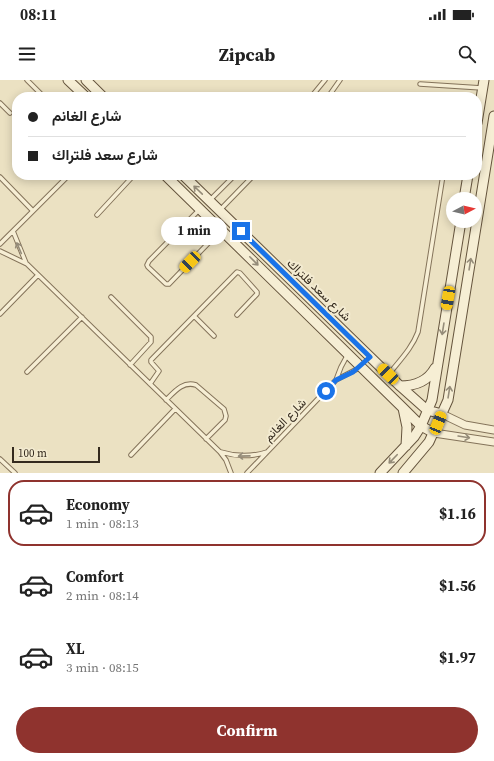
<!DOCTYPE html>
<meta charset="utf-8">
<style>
:root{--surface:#fff;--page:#f6f6f6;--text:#222;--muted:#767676;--line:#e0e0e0;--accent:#8f332e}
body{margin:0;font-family:"Source Serif 4",Vazirmatn,serif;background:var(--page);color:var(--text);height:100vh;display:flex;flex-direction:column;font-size:15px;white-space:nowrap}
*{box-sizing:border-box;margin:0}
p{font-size:13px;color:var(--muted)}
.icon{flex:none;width:22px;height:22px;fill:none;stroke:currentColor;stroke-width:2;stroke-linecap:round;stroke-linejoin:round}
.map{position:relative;height:393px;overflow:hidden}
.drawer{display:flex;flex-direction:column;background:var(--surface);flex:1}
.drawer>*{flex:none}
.banner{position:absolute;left:12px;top:12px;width:470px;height:88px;border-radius:16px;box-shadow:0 2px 10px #0003;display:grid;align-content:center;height:88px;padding:0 16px;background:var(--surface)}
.needle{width:26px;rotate:83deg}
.controls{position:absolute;left:446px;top:112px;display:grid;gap:8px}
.controls a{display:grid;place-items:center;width:36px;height:36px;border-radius:50%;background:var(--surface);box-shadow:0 2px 10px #0003;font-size:20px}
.scale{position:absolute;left:12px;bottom:10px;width:88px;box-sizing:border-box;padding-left:4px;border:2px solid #342a1e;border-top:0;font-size:11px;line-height:14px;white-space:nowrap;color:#342a1e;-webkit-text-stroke:3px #f3ebd1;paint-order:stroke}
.end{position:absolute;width:18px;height:18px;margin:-9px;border:5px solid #1a73e8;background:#fff;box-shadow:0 0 0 2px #fff}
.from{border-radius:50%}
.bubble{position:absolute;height:28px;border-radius:14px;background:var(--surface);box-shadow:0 2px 10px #0003;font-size:13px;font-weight:700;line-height:28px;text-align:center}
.car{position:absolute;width:12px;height:24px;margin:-12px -6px;border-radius:5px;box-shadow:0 0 3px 1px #0007;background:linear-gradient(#f5c518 24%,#345 0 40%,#f5c518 0 76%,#345 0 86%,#f5c518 0)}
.banner b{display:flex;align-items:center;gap:14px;height:38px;font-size:15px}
.banner b+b{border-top:1px solid var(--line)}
.banner i{width:10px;height:10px;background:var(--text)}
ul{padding:7px 0 0;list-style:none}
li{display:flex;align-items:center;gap:12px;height:66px;margin:0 8px 6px;padding:0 8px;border:2px solid transparent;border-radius:16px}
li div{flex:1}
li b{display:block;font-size:15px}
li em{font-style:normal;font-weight:700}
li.selected{border-color:var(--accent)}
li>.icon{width:36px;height:36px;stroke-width:1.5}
.cta{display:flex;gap:8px;margin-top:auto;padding:8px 16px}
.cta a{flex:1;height:46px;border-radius:24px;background:var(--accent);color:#fff;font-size:16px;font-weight:700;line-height:46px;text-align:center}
.status{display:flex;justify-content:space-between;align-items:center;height:28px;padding:0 20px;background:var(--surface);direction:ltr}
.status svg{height:11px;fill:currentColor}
header{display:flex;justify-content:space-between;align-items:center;height:52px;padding:0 16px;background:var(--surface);font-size:18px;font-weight:700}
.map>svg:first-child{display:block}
</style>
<div class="status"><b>08:11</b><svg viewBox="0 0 49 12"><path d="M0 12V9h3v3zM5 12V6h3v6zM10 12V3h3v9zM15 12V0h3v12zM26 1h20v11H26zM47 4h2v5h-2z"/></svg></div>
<header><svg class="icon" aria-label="menu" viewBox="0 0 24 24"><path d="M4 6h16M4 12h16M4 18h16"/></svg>Zipcab<svg class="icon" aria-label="search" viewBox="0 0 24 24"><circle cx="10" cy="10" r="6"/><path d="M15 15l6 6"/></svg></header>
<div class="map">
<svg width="494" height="393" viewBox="0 0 494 393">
<rect width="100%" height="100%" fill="#ebe1c2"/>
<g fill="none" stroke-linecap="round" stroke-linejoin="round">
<g stroke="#84735a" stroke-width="5.5">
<path id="lane" d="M27,0L44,17
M420,4L482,8
M311,17L325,0
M328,17L340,0
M0,23L10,33
M0,97L33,131
M210,120L235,95
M199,130L149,181L147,185L148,187L166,204H169L221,150
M220,130L254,95
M97,135L134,95
M13,151L26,183
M0,164L69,95
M0,171L27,184L220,372L226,380L231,393
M111,217L151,257V262L130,285
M0,234L38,195
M194,236L214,256
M27,292L82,237
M389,294C400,280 412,268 418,252L443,95
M336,300L341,287L348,274
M150,304L159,291L151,282V280L237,192L240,193L257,212V214L237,235
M166,320C175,311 183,301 196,305L224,329L226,336L225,340L206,359
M221,372C237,377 251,377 267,372
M131,375L175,329
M0,379L15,393
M247,393L336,300L359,288"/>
</g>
<g stroke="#84735a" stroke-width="9">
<path id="street" d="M442,334L465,345L494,350
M434,353L494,362"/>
</g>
<g stroke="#65543d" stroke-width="11">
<path id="secondary" d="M68,0L86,17
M86,0L103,17
M477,43L484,0
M165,95L403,328L421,346L434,353
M183,95L400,306L427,330L442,334
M464,119L468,95
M400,306C415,306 428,301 435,288
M403,328L407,347L406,366
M380,393L414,357L421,346L432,320L461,141
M403,393L429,362L448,320L494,36"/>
</g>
<use href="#lane" stroke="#f6eed4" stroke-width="3.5"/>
<use href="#street" stroke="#f6eed4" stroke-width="7"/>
<use href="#secondary" stroke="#f6eed4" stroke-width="9"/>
</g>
<defs><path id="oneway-shaft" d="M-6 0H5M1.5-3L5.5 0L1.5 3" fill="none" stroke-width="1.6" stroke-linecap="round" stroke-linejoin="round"/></defs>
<g stroke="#958c79">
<use href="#oneway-shaft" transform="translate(198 110) rotate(-136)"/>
<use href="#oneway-shaft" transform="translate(19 168) rotate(-113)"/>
<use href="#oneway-shaft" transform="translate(254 181) rotate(45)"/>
<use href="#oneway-shaft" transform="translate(470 184) rotate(-81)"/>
<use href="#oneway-shaft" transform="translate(443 249) rotate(99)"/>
<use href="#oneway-shaft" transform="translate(449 312) rotate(-81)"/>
<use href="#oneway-shaft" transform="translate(464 357) rotate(9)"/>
<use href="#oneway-shaft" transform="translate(244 376) rotate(179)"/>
<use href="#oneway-shaft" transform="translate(393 379) rotate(134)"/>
</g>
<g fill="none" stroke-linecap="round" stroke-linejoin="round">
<path stroke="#1a73e8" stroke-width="5" d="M241,151L370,277L353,292L336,300L326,311"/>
</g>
<g text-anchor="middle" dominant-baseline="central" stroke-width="4" stroke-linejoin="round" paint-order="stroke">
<g font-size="12" fill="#342a1e" stroke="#f3ebd1">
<text transform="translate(319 210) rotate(44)">شارع سعد فلتراك</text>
<text transform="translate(285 340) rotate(-46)">شارع الغانم</text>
</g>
</g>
</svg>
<div class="controls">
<a><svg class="needle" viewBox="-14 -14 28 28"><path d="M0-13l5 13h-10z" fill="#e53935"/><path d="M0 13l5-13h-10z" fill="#767676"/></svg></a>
</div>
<div class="scale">100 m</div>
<i class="end from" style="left:326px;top:311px"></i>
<i class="end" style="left:241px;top:151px"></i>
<div class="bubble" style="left:161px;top:137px;width:66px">1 min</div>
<i class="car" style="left:190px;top:182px;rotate:224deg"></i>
<i class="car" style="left:448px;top:218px;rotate:190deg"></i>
<i class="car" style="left:388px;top:294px;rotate:314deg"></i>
<i class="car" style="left:438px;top:343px;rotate:22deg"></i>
<div class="banner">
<b><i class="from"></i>شارع الغانم</b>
<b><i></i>شارع سعد فلتراك</b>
</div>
</div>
<section class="drawer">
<ul>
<li class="selected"><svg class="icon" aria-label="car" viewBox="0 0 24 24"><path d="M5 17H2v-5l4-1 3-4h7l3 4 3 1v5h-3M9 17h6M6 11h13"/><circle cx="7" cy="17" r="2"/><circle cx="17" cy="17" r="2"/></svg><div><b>Economy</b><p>1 min · 08:13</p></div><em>$1.16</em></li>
<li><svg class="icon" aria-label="car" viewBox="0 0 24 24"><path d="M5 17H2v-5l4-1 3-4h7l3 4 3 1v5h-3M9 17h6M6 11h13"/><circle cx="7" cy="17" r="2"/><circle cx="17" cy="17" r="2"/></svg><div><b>Comfort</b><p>2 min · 08:14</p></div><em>$1.56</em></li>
<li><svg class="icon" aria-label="car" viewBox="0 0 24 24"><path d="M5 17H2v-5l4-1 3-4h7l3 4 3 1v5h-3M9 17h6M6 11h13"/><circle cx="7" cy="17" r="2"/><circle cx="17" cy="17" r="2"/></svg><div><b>XL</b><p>3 min · 08:15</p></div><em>$1.97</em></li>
</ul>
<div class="cta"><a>Confirm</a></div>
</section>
